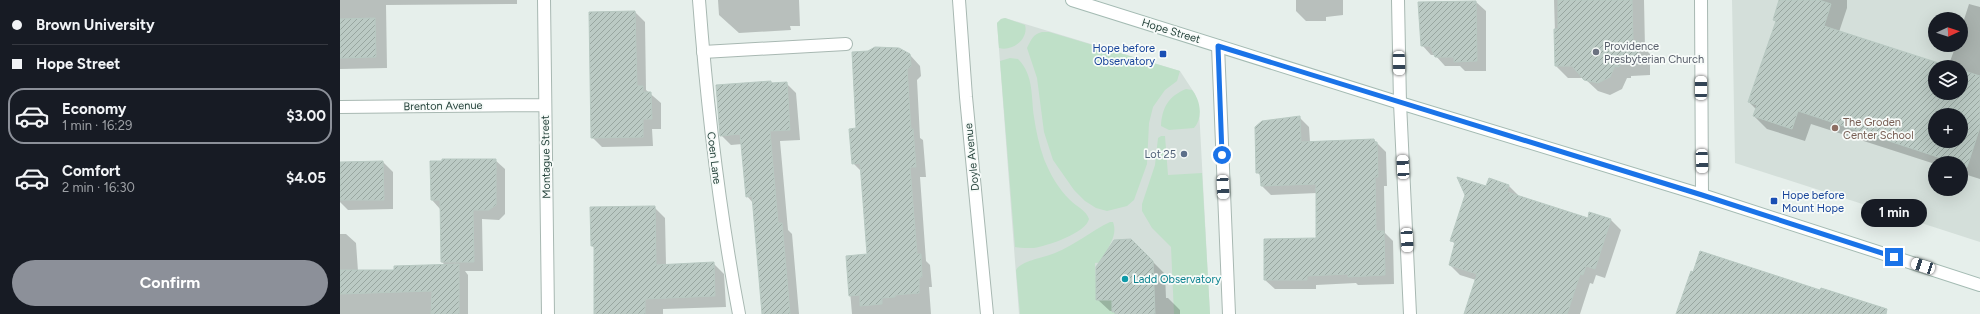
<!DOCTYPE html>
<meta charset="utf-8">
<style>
:root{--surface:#171b24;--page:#242831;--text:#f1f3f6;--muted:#9ea1a6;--line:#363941;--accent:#8c9099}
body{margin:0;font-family:Figtree,sans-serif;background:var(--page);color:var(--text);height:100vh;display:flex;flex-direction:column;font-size:15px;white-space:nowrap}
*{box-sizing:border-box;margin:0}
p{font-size:13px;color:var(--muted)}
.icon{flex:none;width:22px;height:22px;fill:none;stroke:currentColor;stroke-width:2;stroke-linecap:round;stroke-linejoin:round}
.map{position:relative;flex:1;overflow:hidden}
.side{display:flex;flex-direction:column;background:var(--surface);width:340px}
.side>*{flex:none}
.hud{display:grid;align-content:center;height:88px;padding:0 12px;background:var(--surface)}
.needle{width:26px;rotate:87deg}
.fabs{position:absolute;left:1588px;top:12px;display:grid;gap:8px}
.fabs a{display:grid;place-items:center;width:40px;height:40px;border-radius:50%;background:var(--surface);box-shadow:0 4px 16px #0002;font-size:20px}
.end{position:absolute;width:18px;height:18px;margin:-9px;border:5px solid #1a73e8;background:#fff;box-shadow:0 0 0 2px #fff}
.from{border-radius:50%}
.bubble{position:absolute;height:28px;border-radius:14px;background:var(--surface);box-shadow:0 4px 16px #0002;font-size:13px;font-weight:700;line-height:28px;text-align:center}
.car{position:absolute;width:12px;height:24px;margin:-12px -6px;border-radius:5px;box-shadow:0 0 3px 1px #0007;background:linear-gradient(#fff 24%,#345 0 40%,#fff 0 76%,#345 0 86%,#fff 0)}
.hud b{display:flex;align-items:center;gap:14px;height:38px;font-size:15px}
.hud b+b{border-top:1px solid var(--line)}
.hud i{width:10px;height:10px;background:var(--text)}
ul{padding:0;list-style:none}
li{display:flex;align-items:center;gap:12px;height:56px;margin:0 8px 6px;padding:0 4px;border:2px solid transparent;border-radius:16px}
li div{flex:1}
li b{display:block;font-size:15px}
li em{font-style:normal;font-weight:700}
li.on{border-color:var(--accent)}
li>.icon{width:36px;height:36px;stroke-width:1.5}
.cta{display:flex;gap:8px;margin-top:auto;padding:8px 12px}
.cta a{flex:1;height:46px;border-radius:24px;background:var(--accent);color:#fff;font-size:16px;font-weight:700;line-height:46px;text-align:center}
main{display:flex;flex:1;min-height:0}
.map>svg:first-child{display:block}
</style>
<main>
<section class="side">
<div class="hud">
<b><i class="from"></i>Brown University</b>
<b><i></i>Hope Street</b>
</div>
<ul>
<li class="on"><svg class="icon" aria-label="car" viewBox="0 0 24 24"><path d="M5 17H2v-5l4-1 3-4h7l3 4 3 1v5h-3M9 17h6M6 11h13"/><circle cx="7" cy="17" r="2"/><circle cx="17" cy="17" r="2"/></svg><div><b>Economy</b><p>1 min · 16:29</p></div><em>$3.00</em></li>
<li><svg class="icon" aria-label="car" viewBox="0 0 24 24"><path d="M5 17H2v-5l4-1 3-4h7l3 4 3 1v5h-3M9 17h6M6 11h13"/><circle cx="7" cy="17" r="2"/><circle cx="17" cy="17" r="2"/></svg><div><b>Comfort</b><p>2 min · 16:30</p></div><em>$4.05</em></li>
</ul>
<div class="cta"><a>Confirm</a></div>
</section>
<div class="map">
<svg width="1640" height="314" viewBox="0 0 1640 314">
<defs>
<pattern id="building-hatch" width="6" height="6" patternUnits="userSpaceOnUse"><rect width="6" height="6" fill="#bbcac4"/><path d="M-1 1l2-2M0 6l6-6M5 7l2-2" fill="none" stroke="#98a6a0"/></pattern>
</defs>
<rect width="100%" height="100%" fill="#e6efeb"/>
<path fill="#d4dfda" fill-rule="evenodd" d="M1392,0H1640V242L1395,163ZM1595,19H1621V45H1595ZM1595,67H1621V93H1595ZM1595,115H1621V141H1595ZM1595,163H1621V189H1595Z
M665,18L840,71L855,94L859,109L870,314H679L657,23L661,19Z"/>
<path fill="#bfe0c8" d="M665,18L685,25C689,39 672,52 659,48L657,23L661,19Z
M702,32H709L840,71L837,81L825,90L813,107L809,123L807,164L794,200L787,206L767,211L756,208L745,201L734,190L713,160L704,132L697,78L687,48C691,40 693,34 702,32Z
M670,58L678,59C694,75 691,97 694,117C696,131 699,145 704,159C710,174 718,188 730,200C737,207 746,210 749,219C746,233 707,246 694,248C688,248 681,248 675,247L660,61Z
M846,89L852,90C861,101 863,118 854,128L829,130L821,126C822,107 829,96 846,89Z
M821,136H825L828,175L862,173L870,314H834L831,247L812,228L802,211V204L815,165L818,138Z
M770,222H773C779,239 764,247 765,262L755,263L757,300H772V312H775V314H680L676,270C682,260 704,258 715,253C735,245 751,231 770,222Z"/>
<path fill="#0003" fill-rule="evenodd" d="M0,0H177V4L46,5L47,68L0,69Z
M378,0H459L460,26H450L451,30L399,33L379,15Z
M956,0H1003V15L986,17V21H966L956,11Z
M1214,0H1304L1305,49L1310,54V75L1291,76V78H1287L1282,89L1270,95L1258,91L1244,78H1228L1216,66Z
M1440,0H1507V8L1499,32L1608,67H1595V93H1621V67H1608L1616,45H1621V29L1629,4L1640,7V179L1621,173V163L1595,164L1471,124L1465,141L1427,129L1414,116L1416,109L1409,102L1436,22L1434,19ZM1595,115H1621V141H1595Z
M1136,2L1146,11V71H1125L1120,66H1105L1095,55H1091L1082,45Z
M295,12L305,22L306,90L321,103V129H312L313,146L262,147L252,137L250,13Z
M570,55L580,66L581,76L577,80L580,138L583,140L586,177H580L586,261L590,265L592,287H589L591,314H512L507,256L528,255L522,172L513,163L517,129Z
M431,82L433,84L446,83L456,93L460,140L440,141L448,230L452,234L459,314H423L413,203L407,196L402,144L391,145L381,135Z
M959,117L969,127L970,142L1034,140L1046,152L1047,186H1044L1045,233L1053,241L1054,284L1018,285L1016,283L976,285V289H935L925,280L977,239V193L931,195L922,186V177L917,172Z
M155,160L165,169V214L159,220L142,219L143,271H125L128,275V314H0V234H6L16,243L18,271H55L106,266L102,262L101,210L92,200L91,162Z
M43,162L53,172V209L8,210L0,202V163Z
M1149,180L1169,186L1179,196L1248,220H1271L1281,230L1265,278L1256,275L1253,284L1250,283L1240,314H1125L1136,280L1120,275L1110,265L1115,244L1112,241L1147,187Z
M314,207L325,218L326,265L373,263L384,274L386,307L323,309V314H255V248L252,246Z
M791,240L825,274L826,298H828L840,310V314H776L773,311H770L757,299Z"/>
<path fill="url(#building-hatch)" stroke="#b8c9c2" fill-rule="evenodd" d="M1218,0H1292L1293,41H1298L1299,63L1279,64V67L1275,66L1270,77L1258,83L1244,80L1232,66H1215L1214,29H1218Z
M1439,0H1479L1491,4L1484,26L1611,67H1595V93H1621V70L1640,76V127L1627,167L1621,165V163H1616L1458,111L1452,129L1413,116L1417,105L1408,102L1436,21L1433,20ZM1595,115H1621V141H1595Z
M1136,1L1137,61L1114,62V57H1095L1090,46H1081L1078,2Z
M295,11L297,86H303V92H311L312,119H303V137L251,138L249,12Z
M35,18L36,57L0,58V19Z
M535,47L559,48L570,54L571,66L567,69L571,129H573L576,167H570L577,254H581L582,277H579V293L555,295V297L542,298V304L520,306V295L509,296L506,256L527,254L520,163L512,164L509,129L516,128L512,52L528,51Z
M431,81V83L447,82L450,130L430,131L438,223H442L450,314H422L412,196L406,197L400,134L380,136L376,85Z
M960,116L961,142L1034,139L1035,142H1037L1038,177H1035L1036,231H1044L1045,275L1008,277V274L967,276V280H924V239L976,238V184L921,186L920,173H916L915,127L922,121Z
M102,159H156V205L149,210H133L134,262H101L100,200H91L90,161H102Z
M43,161L44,200H0V162Z
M1117,177L1146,186L1149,178L1169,185L1167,192L1248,218L1249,212L1271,219L1255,269L1246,266L1243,275L1240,274L1227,314H1124L1137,274L1109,265L1115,242L1110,241L1125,195Z
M315,206L316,265L374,262L375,296L305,299V314H254V246H251L250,207Z
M791,239L813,261L815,314H775V312H772V300H756V267L774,240Z
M1360,251L1480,290L1481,288L1547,309L1546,314H1336L1351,271L1353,272Z
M119,264V314H91L92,291L0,294V270H54V266Z"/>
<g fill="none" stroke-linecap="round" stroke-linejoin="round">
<g stroke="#a8b8b2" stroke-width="14">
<path id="service" d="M363,52L506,44"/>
</g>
<g stroke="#a8b8b2" stroke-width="14">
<path id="minor" d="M204,0L208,314
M359,0C367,106 379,210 399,314
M619,0L626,97L647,314
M1058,0L1060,103L1070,314
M1361,0L1362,195
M878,46L889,314
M0,107L205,105"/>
</g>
<g stroke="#a4bbb3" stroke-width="14">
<path id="secondary" d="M732,0L1060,103L1362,195L1640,285"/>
</g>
<use href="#service" stroke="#fff" stroke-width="12"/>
<use href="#minor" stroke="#fff" stroke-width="12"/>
<use href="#secondary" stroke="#fff" stroke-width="12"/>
</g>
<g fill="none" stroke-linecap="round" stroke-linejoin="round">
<path stroke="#1a73e8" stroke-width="5" d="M882,155L878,46L1362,195L1554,257"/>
</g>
<circle fill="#6b7280" stroke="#f7fbf9" stroke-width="1.5" cx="1256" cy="52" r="4"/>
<g fill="#1a4fb4" stroke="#f7fbf9" stroke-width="1.5">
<rect x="819" y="50" width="8" height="8" rx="2"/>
<rect x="1430" y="197" width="8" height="8" rx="2"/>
</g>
<circle fill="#8d6e63" stroke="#f7fbf9" stroke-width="1.5" cx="1495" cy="128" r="4"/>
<circle fill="#5c6f8a" stroke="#f7fbf9" stroke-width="1.5" cx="844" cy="154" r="4"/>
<circle fill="#0f9aa8" stroke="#f7fbf9" stroke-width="1.5" cx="785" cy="279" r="4"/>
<g text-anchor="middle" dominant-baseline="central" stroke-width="3.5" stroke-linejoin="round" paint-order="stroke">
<g font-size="11" fill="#24423a" stroke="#f7fbf9">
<text transform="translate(831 31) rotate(17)">Hope Street</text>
<text transform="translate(103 106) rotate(-1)">Brenton Avenue</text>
<text transform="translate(206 157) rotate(-91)">Montague Street</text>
<text transform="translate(632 157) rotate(-96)">Doyle Avenue</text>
<text transform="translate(374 158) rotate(83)">Coen Lane</text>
</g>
<g font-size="11" fill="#5b616d" stroke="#f7fbf9" text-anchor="start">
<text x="1264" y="46">Providence<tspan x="1264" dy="13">Presbyterian Church</tspan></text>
</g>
<g font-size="11" fill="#164399" stroke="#f7fbf9" text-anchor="end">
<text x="815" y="48">Hope before<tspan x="815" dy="13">Observatory</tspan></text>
<text x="1442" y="195" text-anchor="start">Hope before<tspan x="1442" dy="13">Mount Hope</tspan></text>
</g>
<g font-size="11" fill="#785e54" stroke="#f7fbf9" text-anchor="start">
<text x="1503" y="122">The Groden<tspan x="1503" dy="13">Center School</tspan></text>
</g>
<g font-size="11" fill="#4e5e75" stroke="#f7fbf9" text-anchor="end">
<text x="836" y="154">Lot 25</text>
</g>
<g font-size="11" fill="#0d838f" stroke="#f7fbf9" text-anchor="start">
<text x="793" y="279">Ladd Observatory</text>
</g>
</g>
</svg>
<div class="fabs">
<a><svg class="needle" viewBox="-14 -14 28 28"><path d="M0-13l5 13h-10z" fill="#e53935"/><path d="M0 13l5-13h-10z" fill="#9ea1a6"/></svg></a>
<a><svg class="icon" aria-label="layers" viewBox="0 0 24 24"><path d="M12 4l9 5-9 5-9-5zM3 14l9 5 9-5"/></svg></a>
<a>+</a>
<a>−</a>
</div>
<i class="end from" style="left:882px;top:155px"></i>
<i class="end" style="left:1554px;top:257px"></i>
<div class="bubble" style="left:1521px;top:199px;width:66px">1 min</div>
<i class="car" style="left:1059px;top:63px;rotate:179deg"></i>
<i class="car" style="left:1361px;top:88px;rotate:0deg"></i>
<i class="car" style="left:1362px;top:161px;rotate:178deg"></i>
<i class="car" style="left:1063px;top:167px;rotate:357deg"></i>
<i class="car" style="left:883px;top:187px;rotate:177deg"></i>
<i class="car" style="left:1067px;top:240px;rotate:177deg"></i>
<i class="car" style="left:1583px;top:266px;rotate:288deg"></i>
</div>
</main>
